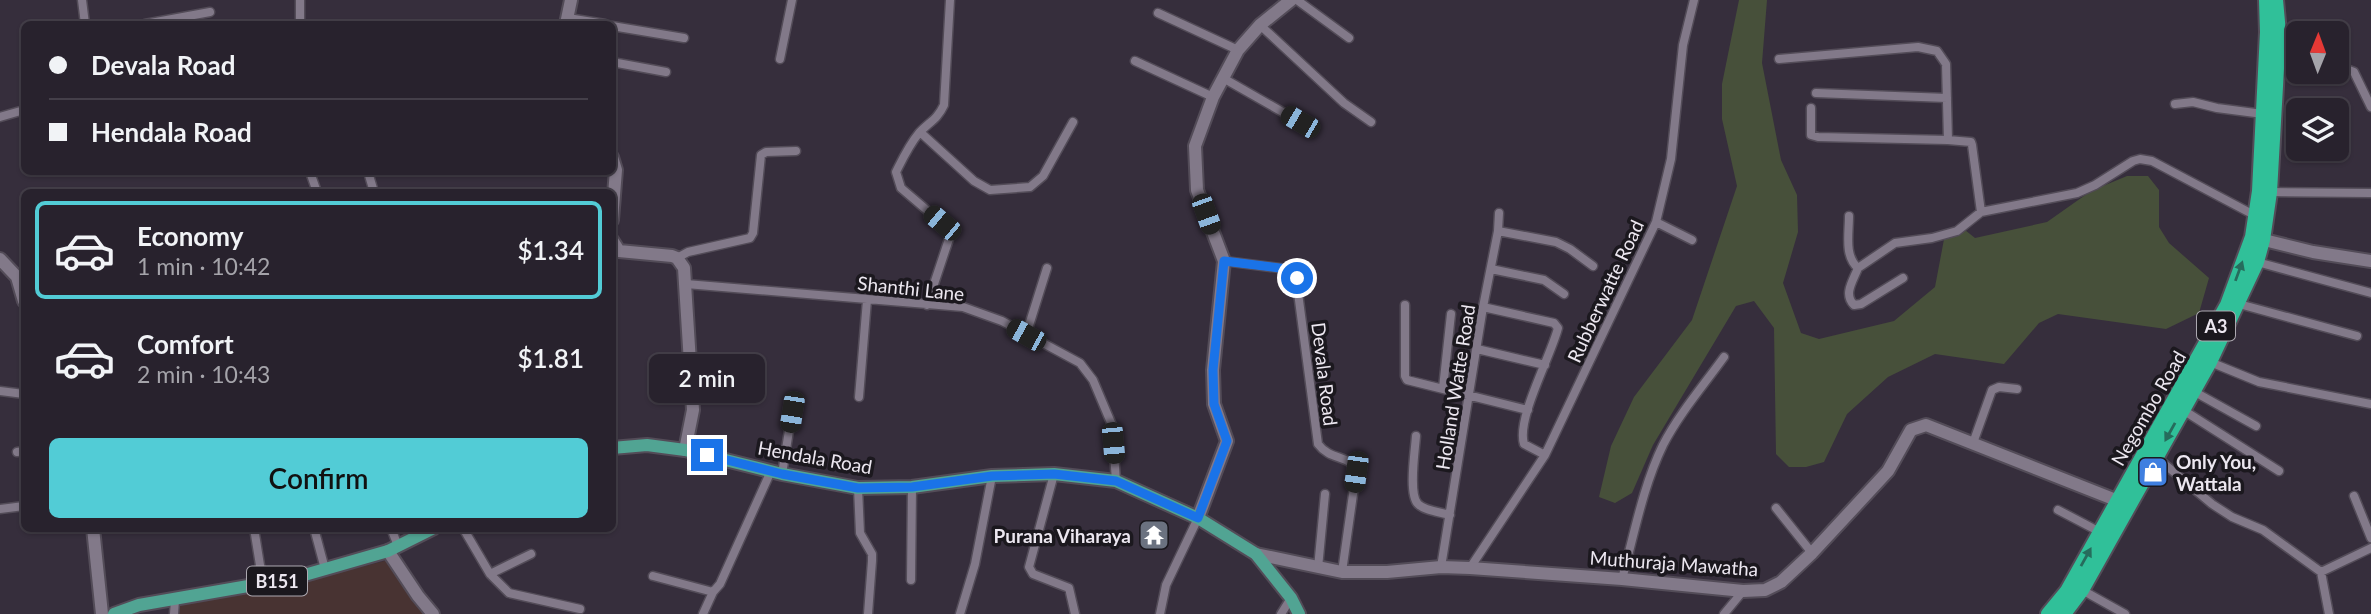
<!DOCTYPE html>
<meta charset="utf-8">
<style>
:root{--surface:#28222d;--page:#302a35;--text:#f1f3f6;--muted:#a5a4aa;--line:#443f49;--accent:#52ccd6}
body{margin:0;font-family:Lato,sans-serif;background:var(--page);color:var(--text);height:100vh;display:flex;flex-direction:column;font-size:26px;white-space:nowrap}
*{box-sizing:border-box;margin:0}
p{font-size:23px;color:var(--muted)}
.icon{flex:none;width:38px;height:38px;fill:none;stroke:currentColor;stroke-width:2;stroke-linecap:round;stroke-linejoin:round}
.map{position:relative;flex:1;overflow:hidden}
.side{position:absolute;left:21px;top:189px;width:595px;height:343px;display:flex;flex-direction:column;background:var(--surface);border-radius:10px;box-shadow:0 2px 5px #0004,0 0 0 2px var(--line)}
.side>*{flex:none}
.guide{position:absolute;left:21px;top:21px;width:595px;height:154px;border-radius:10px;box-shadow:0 2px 5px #0004,0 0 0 2px var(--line);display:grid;align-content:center;height:154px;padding:0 28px;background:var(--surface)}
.needle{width:46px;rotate:1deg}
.controls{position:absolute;left:2286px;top:21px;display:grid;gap:14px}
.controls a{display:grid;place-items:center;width:63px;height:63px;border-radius:10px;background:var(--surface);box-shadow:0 2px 5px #0004,0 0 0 2px var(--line);font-size:35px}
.end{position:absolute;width:32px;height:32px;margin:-16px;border:9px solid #1a73e8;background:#fff;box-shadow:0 0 0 4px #fff}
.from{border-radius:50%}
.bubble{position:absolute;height:49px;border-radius:10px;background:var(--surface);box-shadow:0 2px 5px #0004,0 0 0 2px var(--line);font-size:23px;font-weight:600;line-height:49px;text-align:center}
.car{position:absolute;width:21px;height:42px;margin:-21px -10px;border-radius:9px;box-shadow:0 0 5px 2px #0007;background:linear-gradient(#222 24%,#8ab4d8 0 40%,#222 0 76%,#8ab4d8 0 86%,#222 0)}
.guide b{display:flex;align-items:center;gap:24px;height:66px;font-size:26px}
.guide b+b{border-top:2px solid var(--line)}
.guide i{width:18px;height:18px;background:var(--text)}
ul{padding:12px 0 0;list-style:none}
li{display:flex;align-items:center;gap:21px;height:98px;margin:0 14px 10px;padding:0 14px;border:4px solid transparent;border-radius:10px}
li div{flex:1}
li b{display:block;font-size:26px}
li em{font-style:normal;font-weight:600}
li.current{border-color:var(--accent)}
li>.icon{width:63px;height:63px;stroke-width:1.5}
.cta{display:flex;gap:14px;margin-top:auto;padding:14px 28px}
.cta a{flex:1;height:80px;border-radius:10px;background:var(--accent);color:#111;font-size:28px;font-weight:600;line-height:80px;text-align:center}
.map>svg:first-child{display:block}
</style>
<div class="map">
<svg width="2371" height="614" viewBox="0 0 2371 614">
<rect width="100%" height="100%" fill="#362e3c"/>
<path fill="#483332" d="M392,559L424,614H179V605L286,586Z"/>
<path fill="#47503a" d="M1739,0H1767L1762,63L1781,160L1797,195L1798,232L1783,283L1801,333L1819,339L1894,321L1935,287L1945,234L1960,226L1975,238L2047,222L2091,191L2127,176H2148L2159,190V227L2169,243L2209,278L2199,313L2166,329L2058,314L2039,323L2004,364L1935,354L1888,377L1847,414L1824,462L1806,467H1789L1776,454L1774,328L1754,301L1736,306L1653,445L1632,493L1615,503L1599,497L1611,446L1634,397L1692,320L1737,186L1722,119V84Z"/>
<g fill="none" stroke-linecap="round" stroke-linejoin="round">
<g stroke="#534c58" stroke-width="11">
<path id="street" d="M82,0L85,24
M1297,0L1349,38
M1158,13L1238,50
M568,18L605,24
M145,24L210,12
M300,24V0
M1260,25L1344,103L1371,122
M612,26L684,38
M2278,57L2298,59
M780,59L792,0
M1779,59L1918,47L1937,51L1946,64L1948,140L1971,142L1972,145L1981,212
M1135,61L1213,97
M612,62L666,72
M2336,65L2354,72L2371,107
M1223,78L1300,122
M1816,93L1947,98
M2175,104L2193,102L2217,108L2263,114
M1811,108V135L1818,137L1948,140
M0,117L24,110
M920,132L974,181L990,190L1030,187L1043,176L1073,122
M310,172L317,192
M368,172L374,192
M2269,192L2371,193
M1849,216C1849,234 1844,256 1858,268L1895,243L1932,238L1957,231L1981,212L2077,193L2095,185L2133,161L2140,159L2152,161L2256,216
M1656,222L1692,240
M1498,231L1556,242L1570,249L1593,266
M677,258L688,252L750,238L753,233L761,155L766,152L796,151
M1224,261L1295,270L1318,444C1331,462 1353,454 1356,473L1342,572
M2257,262L2371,293
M1858,268C1853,281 1843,294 1854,305L1861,304L1903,278
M1491,269L1544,280L1564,294
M686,284L963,307L1002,321L1080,363L1093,380L1112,425L1116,481
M2239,304L2357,336
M927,305L950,236L948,229L942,223L901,188L896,172C903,158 909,145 919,133C929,122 937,120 944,105L950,0
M1405,305V376L1407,380L1528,410
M1483,307L1554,323L1558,328C1551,356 1516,419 1524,444L1545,455
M1026,335L1047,268
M1477,349L1545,365
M2210,362L2259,382L2371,404
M1443,388L1451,314
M0,391L24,394
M2193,391L2256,426
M859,397L867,300
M2183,410L2279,471
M1416,436C1415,451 1408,494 1418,504C1425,511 1440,512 1450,515
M1973,443L1992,390L1999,387L2017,389
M17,452L24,451
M2156,457L2212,504L2232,517L2263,530L2321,572L2329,614
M782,474L792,412
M1054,474L1029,567L1033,574L1069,588L1075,614
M858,488L860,533L872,554V561L868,614
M2354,496L2371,538
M1776,508L1812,553
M0,509L24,506
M2058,510L2100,532
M254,528L263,584
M314,528L325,569
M391,528L398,546
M463,528L490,574L509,593L580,609
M1441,567L1483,307L1498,231L1499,213
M1318,568L1325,494
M1470,568L1545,455L1656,222L1671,159L1683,45L1694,0
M2321,572L2371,548
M490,574L531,554
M653,576L713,592
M1622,579C1634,535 1643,486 1663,445C1679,414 1703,386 1724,357
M911,580L912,487
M2082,590L2125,614
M174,614L175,600
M703,614L713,592L720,584L771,471
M960,614L975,564L992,476
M1160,614L1166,585L1198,518
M1281,614L1291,598
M1724,614L1743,591"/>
</g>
<g stroke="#534c58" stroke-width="16">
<path id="secondary" d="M566,24L571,0
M612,157L616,170L612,220
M2256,238L2313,252L2371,261
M612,240L619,251L672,256L677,258L684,268L693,410L685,450
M0,259L17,277L24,301
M1198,518L1227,441L1214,404L1213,370L1224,261L1197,190L1195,146L1213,97L1238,50L1260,25L1291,0
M93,528L102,614
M388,551L418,596L433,614
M1256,554L1342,572H1387L1441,567L1470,568L1622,579L1743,591L1765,590L1781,582L1812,553L1888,471L1911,430L1926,425L2126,504"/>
</g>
<g stroke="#534c58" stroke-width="16">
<path id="primary" d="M612,448L647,445L685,450L782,474L858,488L912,487L992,476L1054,474L1116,481L1198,518L1256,554L1291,598L1299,614
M114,614L139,605L294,578L388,551L434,528"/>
</g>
<g stroke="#534c58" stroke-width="18">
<path id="highway" d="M2048,614L2067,591L2227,305L2252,237L2259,191L2267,32L2266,0
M2064,614L2082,590L2210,362L2257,262L2263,240L2270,192L2279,33L2276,0"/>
</g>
<use href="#street" stroke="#827989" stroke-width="8"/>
<use href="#secondary" stroke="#827989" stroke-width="12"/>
<use href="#primary" stroke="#51a493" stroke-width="12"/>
<use href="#highway" stroke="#30c099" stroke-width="14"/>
</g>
<defs><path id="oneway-solid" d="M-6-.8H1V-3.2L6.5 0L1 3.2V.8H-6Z" transform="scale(1.75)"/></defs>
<g fill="#266c5c">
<use href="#oneway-solid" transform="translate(2239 271) rotate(-70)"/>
<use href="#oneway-solid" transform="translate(2170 432) rotate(119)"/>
<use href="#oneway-solid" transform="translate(2086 557) rotate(-61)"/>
</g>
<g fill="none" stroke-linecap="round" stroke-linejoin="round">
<path stroke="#1a73e8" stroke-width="9" d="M707,455L782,474L858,488L912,487L992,476L1054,474L1116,481L1198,518L1227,441L1214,404L1213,370L1224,261L1295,270L1297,278"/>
</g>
<defs>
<g id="shop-square" transform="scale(1.575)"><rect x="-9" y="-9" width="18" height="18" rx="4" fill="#3f7fe0" stroke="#1b181e"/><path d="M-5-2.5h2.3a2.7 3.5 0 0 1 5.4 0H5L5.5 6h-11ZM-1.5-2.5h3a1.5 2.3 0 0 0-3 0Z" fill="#fff"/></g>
<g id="temple-square" transform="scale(1.575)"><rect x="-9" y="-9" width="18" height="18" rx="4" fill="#6b7280" stroke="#1b181e"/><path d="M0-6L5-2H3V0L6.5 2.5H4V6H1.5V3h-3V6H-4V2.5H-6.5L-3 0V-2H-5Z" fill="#fff"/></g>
</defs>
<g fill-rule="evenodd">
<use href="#shop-square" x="2153" y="472"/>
<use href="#temple-square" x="1154" y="535"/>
</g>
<g text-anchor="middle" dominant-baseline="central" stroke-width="7" stroke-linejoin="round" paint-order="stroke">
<g fill="#1b181e" stroke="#ada9b1" stroke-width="2">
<rect x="2197" y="311.5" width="38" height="29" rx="5"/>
<rect x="247" y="566.5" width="60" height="29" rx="5"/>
</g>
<g font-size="18" font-weight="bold" fill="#ece7f0">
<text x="2216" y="326">A3</text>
<text x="277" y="581">B151</text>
</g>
<g font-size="19" fill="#ece7f0" stroke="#1b181e">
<text transform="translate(911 288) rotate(6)">Shanthi Lane</text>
<text transform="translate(1605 291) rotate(-65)">Rubberwatte Road</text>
<text transform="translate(1325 374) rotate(83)">Devala Road</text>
<text transform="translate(1455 387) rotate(-81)">Holland Watte Road</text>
<text transform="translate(2148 408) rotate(-60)">Negombo Road</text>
<text transform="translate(815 457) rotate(10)">Hendala Road</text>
<text transform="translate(1674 563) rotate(4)">Muthuraja Mawatha</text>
</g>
<g font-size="19" font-weight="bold" fill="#ece7f0" stroke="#1b181e" text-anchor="start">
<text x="2176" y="461">Only You,<tspan x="2176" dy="22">Wattala</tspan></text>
<text x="1131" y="535" text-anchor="end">Purana Viharaya</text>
</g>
</g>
</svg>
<div class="controls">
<a><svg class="needle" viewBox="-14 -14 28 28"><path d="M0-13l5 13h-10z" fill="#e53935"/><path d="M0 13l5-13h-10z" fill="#a5a4aa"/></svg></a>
<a><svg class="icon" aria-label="layers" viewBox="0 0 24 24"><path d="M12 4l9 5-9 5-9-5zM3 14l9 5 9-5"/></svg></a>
</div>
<i class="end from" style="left:1297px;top:278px"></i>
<i class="end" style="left:707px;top:455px"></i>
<div class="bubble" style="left:649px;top:354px;width:116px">2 min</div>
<i class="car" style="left:1300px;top:122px;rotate:300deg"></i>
<i class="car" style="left:1206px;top:214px;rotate:160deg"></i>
<i class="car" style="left:942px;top:223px;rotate:310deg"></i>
<i class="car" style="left:1026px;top:335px;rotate:299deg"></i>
<i class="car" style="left:792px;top:412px;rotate:189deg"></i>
<i class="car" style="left:1113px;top:443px;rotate:175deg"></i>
<i class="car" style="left:1356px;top:472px;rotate:188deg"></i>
<div class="guide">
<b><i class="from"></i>Devala Road</b>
<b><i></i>Hendala Road</b>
</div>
<section class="side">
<ul>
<li class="current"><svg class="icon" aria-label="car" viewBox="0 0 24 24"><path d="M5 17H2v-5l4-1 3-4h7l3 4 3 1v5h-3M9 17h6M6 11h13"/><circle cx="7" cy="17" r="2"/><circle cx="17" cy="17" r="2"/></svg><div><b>Economy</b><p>1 min · 10:42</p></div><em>$1.34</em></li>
<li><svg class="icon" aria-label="car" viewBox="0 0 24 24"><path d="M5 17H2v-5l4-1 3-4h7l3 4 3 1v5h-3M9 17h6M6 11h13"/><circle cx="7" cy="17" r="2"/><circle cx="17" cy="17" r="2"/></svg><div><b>Comfort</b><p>2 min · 10:43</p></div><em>$1.81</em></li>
</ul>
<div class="cta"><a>Confirm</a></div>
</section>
</div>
